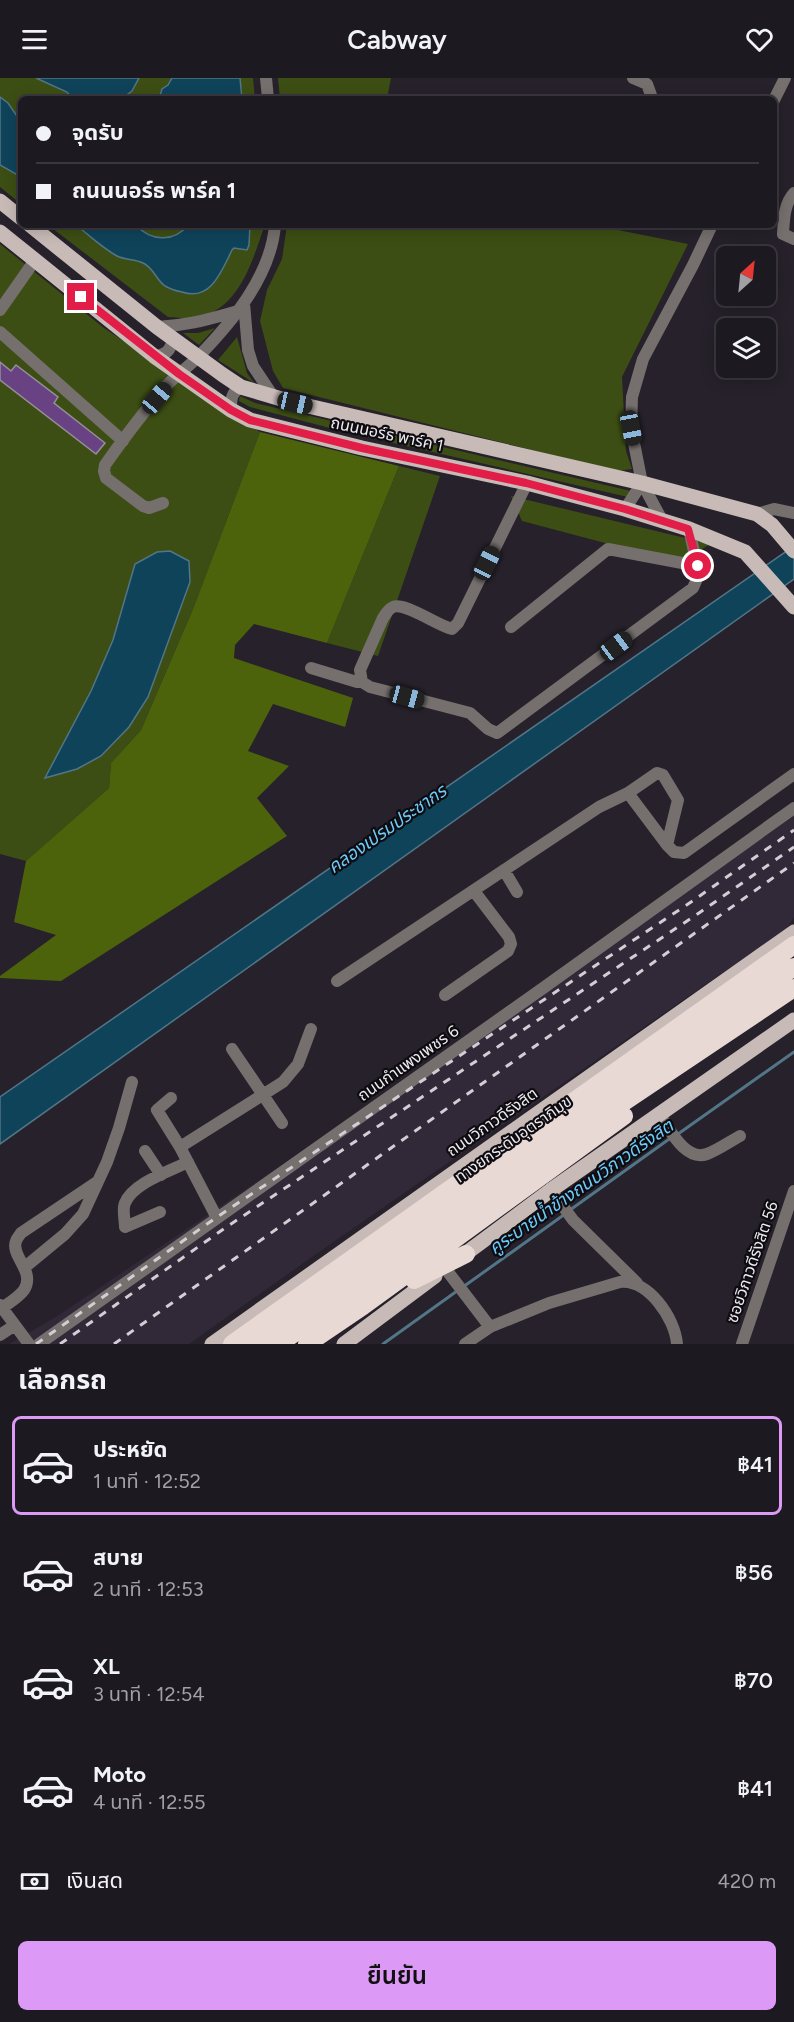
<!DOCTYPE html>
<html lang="th">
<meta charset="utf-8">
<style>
:root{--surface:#1c1920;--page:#252229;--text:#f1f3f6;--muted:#a0a0a5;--line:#3a383e;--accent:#dc99f5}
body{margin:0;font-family:Figtree,"Noto Sans Thai",sans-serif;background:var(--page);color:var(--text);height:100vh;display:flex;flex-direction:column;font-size:22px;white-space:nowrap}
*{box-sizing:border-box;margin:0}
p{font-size:20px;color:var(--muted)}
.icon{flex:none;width:33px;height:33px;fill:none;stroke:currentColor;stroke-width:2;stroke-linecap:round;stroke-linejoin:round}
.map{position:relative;height:1266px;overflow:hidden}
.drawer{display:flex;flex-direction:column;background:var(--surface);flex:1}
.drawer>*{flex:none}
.guide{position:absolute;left:18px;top:18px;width:759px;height:132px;border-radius:9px;box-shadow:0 3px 15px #0003,0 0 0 2px var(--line);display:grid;align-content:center;height:132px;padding:0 18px;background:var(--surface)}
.needle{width:39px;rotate:27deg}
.fabs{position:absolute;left:716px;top:168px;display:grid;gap:12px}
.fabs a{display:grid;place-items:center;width:60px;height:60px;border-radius:9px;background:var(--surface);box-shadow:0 3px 15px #0003,0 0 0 2px var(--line);font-size:30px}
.end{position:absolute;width:27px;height:27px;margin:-14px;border:8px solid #e11d48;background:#fff;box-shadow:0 0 0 3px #fff}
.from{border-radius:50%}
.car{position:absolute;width:18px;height:36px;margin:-18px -9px;border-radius:8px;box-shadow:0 0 4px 2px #0007;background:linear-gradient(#222 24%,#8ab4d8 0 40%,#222 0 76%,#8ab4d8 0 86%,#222 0)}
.guide b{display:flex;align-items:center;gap:21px;height:57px;font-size:22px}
.guide b+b{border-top:2px solid var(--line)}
.guide i{width:15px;height:15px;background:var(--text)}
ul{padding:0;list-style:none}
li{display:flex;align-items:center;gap:18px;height:99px;margin:0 12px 9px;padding:0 6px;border:3px solid transparent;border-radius:9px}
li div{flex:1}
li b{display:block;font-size:22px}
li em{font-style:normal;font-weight:600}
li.current{border-color:var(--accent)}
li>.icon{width:54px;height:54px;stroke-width:1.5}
h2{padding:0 18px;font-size:27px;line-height:72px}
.pay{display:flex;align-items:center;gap:15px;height:66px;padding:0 18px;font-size:22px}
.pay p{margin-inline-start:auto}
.button{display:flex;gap:12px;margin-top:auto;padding:12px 18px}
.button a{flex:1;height:69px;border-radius:9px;background:var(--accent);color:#111;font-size:24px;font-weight:600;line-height:69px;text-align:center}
header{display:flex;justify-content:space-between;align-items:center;height:78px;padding:0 18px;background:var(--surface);font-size:27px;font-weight:600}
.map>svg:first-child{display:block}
</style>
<header><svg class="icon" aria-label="menu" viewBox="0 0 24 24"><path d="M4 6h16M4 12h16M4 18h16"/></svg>Cabway<svg class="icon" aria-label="heart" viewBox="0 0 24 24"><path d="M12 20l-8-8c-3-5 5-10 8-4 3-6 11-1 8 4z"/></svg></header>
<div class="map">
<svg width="794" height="1266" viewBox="0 0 794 1266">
<rect width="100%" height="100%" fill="#26212a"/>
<path fill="#312938" d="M794,738V839L787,850L319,1174L189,1266H9L56,1239L656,835Z"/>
<path fill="#3d4e14" d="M0,0H253L255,21H21V126L0,109Z
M278,0H391L387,21H280Z
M48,147H263V152C251,188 236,236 192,240C184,241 176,239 168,239Z
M287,147H593L688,166L622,299L626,373L632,391L617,393L283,310L273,293L260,243L267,212L282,181Z
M0,166L104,250L260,354L193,531L141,652L111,685L109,710L26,783L0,776Z
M215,250L199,267L183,255H198Z
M237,259L247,295L254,305L218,282Z
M240,318L255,325L631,413L628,419L341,353L250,329L239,323Z
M399,388L440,398L378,578L327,565Z
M511,418L710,466L685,482L605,465L522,443Z"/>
<path fill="#4c630c" d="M260,354L399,388L327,565L254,546L235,567L234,580L353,620L345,649L273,626L248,673L289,688L257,720L287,758L61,903L0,900V898L56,857L14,844L26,783L109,710L111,685L141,652L193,531Z"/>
<path fill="#0f435a" stroke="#527587" stroke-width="1.5" d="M36,0H139L132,13L121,21H73L67,14Z
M172,0H240L242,21H159L162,11L168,7Z
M0,19L8,25L21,44V99L0,87Z
M76,147H136C150,163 174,165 188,147H250L249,167L247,172L234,170L232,172C222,192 211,224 182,214C177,213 170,211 165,208C156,202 154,190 143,185C135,181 125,182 117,178C102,170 89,157 76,147Z
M794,468V501L0,1066V1019Z
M170,473L189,483L190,504L148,619L129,649L101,678L77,691L45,700L91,613L113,562L135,486L157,474Z"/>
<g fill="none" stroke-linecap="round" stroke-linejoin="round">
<path stroke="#527587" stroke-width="3" d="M678,1056L794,974
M570,1132L672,1059
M463,1209L565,1136
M383,1266L457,1213"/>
</g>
<path fill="#684283" stroke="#958f9a" stroke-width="1.5" d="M0,284L11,293L16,287L58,319L54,325L105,365L96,376L0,302Z"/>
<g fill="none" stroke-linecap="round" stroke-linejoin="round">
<path stroke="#756f6d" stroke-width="12" d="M266,0L268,21
M633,0L647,6L651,17L649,21
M774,22L785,0
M794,115C784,126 784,141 783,156L794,161
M244,225L248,272L253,288L273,318
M0,232L35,182
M157,249C187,248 209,241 238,233
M0,254L123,363
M154,278C166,277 171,273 173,260
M231,332C231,321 231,315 241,309
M163,425L149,430L143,428L106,400L104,393L105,387C124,360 145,332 167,307C177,297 188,289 198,279C232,244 271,198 275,147
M625,431L642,405
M757,436L774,431L794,435
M662,442L642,405L631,350L632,319L643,281L693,187L712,147
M511,549L608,471L698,488
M311,590L357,604H362L370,609L470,635L488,651L497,655L500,653L693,510L699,496L689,451
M362,604L360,592L383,540C386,536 388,531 393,529C405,524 438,548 452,551L458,545L527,405
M628,715L657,695L663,697L678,722L667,767
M504,792L517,814
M337,903L599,729L628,715L667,767L674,774L684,775L794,696
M445,917L508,873L511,866L509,859L474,813
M232,971L282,1045
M171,1020L157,1032L180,1069L217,1140
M659,1036C669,1050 685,1084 707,1076C718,1072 729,1064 740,1058
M180,1069L283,1004L298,986L311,951
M145,1073L161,1097
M551,1112L573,1142L637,1205
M160,1134L125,1149C125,1142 122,1131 125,1125C133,1105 170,1093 188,1084
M25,1189L65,1156L83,1136L107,1084L119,1050L132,1004
M445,1190L490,1249L549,1225L620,1204C648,1201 675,1240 677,1266
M0,1227L29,1266
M2,1230C9,1225 19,1219 24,1212C36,1193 10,1178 16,1163C17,1160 19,1158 21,1155L97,1104
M0,1257L15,1247
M39,1266L546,908L794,730
M465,1266L490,1249
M742,1266L794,1113"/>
<path stroke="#c8bbb7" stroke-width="15" d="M0,123L21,140
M30,147L157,249L223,297L241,309L295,325L642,405L757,436L772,447L794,473
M0,154L154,278L231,332L250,342L362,370L527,405L625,431L689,451L745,474L794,529
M457,1182L551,1112L794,942
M212,1266L794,854
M344,1266L435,1198"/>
<path stroke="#e9d9d5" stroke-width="18" d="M414,1202L466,1176
M232,1266L794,867
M254,1266L794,889
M279,1266L594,1044L794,910
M307,1266L363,1228L624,1038"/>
<path stroke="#d1ced4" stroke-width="3" stroke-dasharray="8 8" stroke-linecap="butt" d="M36,1266L217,1139L691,824L794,752
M60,1266L225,1150L699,835L794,769
M114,1266L794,785"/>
</g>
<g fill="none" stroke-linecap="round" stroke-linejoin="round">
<path stroke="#e11d48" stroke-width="8" d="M81,219L179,296L231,332L250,342L362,370L526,405L625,431L688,451L698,488"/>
</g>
<g text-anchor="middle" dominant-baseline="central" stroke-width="4.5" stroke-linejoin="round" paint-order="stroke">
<g font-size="16" fill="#edeaf0" stroke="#0e0c10">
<text transform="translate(387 356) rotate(12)">ถนนนอร์ธ พาร์ค 1</text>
<text transform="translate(408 985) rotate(-35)">ถนนกำแพงเพชร 6</text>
<text transform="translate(492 1044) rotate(-35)">ถนนวิภาวดีรังสิต</text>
<text transform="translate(513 1061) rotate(-35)">ทางยกระดับอุตราภิมุข</text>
<text transform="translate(752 1184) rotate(-71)">ซอยวิภาวดีรังสิต 56</text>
</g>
<g font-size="18" font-style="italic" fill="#6ccbfa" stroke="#0e0c10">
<text transform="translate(387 751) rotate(-35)">คลองเปรมประชากร</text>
<text transform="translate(581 1109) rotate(-35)">คูระบายน้ำข้างถนนวิภาวดีรังสิต</text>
</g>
</g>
</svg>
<div class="fabs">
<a><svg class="needle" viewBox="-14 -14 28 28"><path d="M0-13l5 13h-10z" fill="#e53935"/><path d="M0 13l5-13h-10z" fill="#a0a0a5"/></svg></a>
<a><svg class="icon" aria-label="layers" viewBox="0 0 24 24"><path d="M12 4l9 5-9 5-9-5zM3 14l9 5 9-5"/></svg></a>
</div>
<i class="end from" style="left:698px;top:488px"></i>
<i class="end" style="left:81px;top:219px"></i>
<i class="car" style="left:157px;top:320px;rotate:40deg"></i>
<i class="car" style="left:295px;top:325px;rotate:103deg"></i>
<i class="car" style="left:631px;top:350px;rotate:169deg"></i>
<i class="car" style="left:487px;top:485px;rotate:26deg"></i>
<i class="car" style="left:616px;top:568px;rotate:53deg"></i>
<i class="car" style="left:407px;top:619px;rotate:105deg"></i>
<div class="guide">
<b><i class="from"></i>จุดรับ</b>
<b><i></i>ถนนนอร์ธ พาร์ค 1</b>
</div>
</div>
<section class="drawer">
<h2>เลือกรถ</h2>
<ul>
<li class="current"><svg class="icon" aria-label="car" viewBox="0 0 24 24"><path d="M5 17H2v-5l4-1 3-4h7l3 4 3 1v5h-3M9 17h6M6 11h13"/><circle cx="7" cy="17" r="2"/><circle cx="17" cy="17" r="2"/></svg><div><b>ประหยัด</b><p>1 นาที · 12:52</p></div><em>฿41</em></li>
<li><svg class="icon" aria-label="car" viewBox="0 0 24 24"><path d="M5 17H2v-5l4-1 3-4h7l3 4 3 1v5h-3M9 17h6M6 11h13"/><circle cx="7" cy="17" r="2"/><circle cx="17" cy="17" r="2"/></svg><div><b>สบาย</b><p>2 นาที · 12:53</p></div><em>฿56</em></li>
<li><svg class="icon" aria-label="car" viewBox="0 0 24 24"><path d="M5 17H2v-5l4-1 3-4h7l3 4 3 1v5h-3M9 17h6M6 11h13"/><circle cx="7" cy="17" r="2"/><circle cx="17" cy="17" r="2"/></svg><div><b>XL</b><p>3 นาที · 12:54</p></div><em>฿70</em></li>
<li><svg class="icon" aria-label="car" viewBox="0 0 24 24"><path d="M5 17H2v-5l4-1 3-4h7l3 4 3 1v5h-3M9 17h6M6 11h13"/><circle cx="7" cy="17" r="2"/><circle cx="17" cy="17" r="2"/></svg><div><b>Moto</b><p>4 นาที · 12:55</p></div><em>฿41</em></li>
</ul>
<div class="pay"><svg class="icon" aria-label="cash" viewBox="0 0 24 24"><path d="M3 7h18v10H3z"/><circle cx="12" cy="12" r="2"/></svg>เงินสด<p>420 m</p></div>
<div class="button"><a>ยืนยัน</a></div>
</section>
